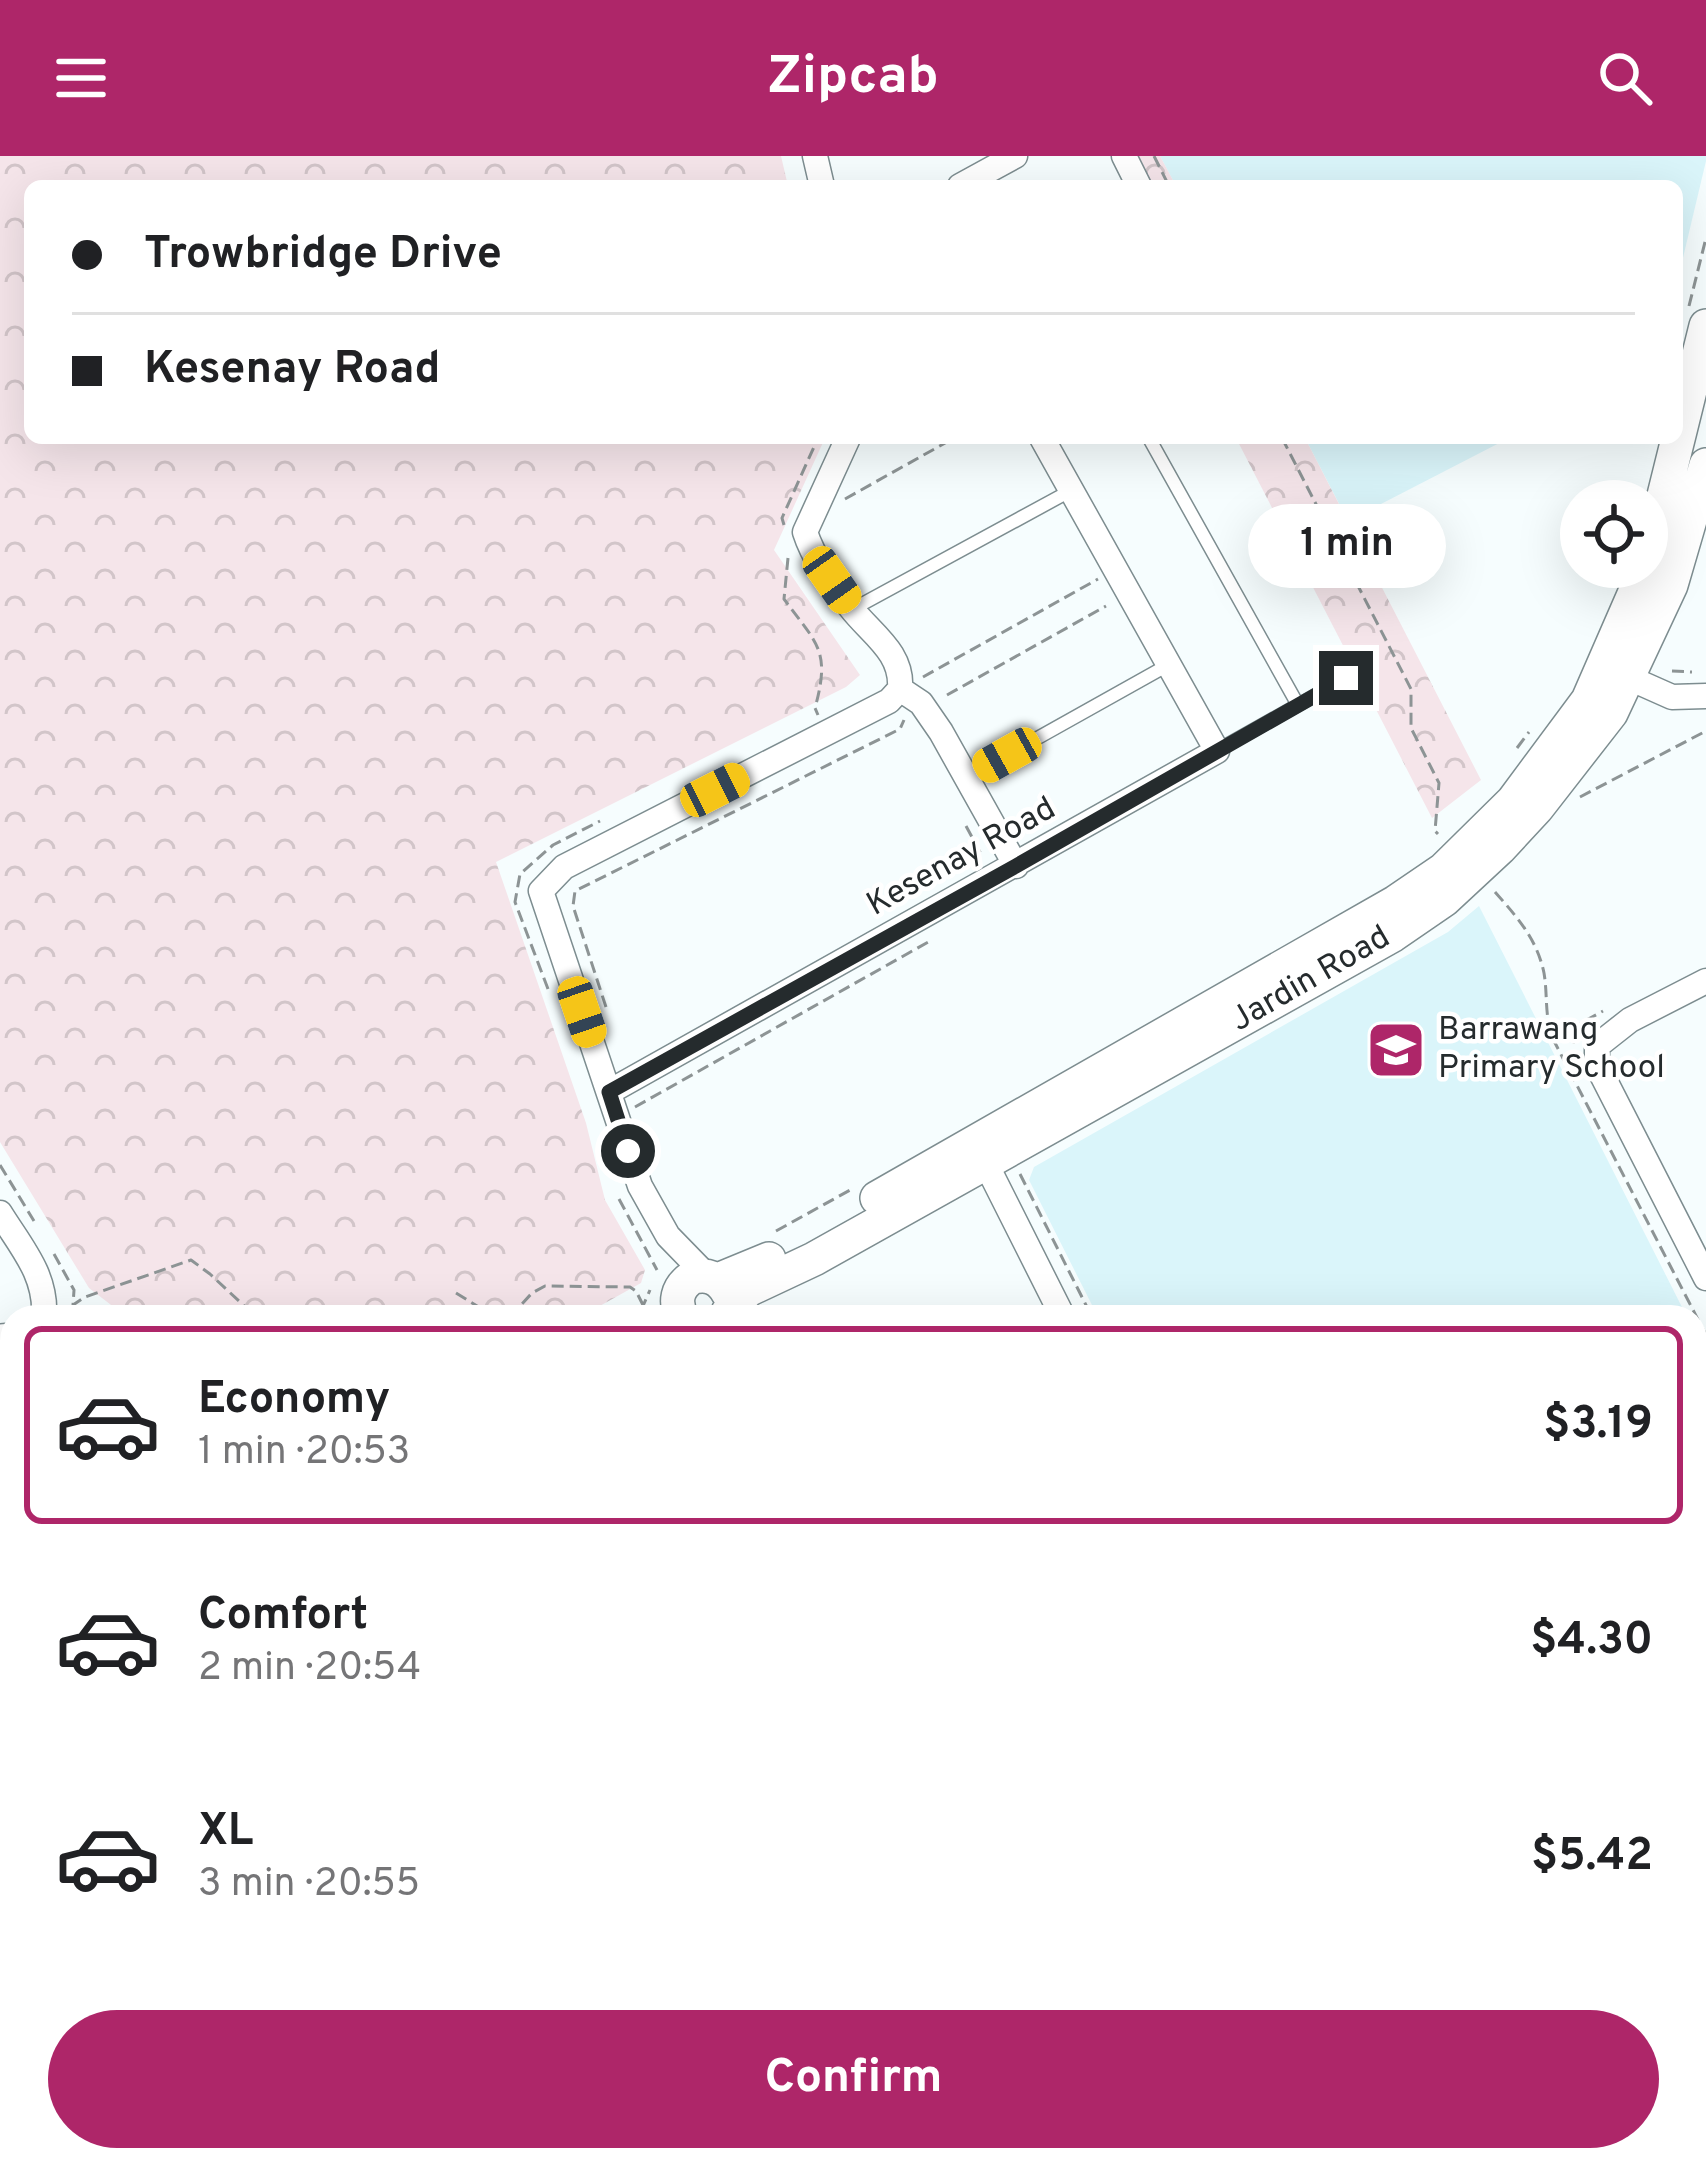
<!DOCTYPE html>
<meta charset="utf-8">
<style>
:root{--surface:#fff;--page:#f6f6f6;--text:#202124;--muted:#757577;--line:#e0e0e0;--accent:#ae2669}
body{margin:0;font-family:Overpass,sans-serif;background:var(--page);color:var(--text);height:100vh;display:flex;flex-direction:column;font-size:45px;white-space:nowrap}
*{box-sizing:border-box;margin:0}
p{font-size:39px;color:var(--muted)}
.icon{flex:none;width:66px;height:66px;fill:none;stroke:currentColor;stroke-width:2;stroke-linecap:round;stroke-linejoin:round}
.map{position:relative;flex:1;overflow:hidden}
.drawer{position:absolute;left:0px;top:1149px;width:1707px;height:867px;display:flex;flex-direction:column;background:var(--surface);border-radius:36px 36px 0 0;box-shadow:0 12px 48px #0002}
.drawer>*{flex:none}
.hud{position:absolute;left:24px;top:24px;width:1659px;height:264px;border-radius:18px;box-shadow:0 12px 48px #0002;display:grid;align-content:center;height:264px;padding:0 48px;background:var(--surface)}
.controls{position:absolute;left:1560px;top:324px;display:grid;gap:24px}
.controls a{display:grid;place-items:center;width:108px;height:108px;border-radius:50%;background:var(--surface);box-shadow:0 12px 48px #0002;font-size:60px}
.end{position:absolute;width:54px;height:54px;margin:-27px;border:15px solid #252b2d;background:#fff;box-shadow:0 0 0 6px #fff}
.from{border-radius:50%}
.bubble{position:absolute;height:84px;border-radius:42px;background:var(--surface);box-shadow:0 12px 48px #0002;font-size:39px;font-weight:700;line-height:84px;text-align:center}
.car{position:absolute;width:36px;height:72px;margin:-36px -18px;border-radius:15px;box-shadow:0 0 9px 3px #0007;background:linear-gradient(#f5c518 24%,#345 0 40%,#f5c518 0 76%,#345 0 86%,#f5c518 0)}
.hud b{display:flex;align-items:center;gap:42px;height:114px;font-size:45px}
.hud b+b{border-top:3px solid var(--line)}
.hud i{width:30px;height:30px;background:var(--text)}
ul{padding:21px 0 0;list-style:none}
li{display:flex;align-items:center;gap:36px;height:198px;margin:0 24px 18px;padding:0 24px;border:6px solid transparent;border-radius:18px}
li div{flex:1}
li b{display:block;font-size:45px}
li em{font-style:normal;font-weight:700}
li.current{border-color:var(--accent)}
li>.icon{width:108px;height:108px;stroke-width:1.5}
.cta{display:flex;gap:24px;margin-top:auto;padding:24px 48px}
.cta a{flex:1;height:138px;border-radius:72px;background:var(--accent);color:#fff;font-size:48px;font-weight:700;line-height:138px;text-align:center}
header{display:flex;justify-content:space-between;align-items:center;height:156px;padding:0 48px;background:var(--accent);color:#fff;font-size:54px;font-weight:700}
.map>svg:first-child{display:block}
</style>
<header><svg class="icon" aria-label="menu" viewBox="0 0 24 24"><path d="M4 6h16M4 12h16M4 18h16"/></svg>Zipcab<svg class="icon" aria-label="search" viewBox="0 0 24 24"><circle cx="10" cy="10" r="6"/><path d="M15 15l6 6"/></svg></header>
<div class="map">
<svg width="1706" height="2015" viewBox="0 0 1706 2015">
<defs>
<pattern id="park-crowns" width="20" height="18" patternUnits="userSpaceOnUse" patternTransform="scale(3)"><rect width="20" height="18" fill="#f5e5ea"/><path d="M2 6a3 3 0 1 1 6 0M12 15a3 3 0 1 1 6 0" fill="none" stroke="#d2c5c9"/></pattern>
</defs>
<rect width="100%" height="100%" fill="#f6fdfe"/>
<path fill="#daf5fa" d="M1160,0H1706V5L1677,127V30H1176Z
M1305,282H1509L1348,365Z
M1479,750L1687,1161H1098L1029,1024L1034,1011L1448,776Z
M1695,1176L1706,1198V1350L1695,1358Z"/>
<path fill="url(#park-crowns)" d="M0,0H781L788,30H30V282H825L774,394L860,519L846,531L496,706L586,967L605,1044L645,1114L641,1127L580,1161H161L115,1152L89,1132L0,986Z
M1134,0H1160L1176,30H1150Z
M1236,282H1305L1481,624L1432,662Z"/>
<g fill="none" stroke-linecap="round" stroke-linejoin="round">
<g stroke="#7d8d90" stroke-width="15">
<path id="lane" d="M1149,282L1298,549
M853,453L1070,335
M1218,594L1346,522
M966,622L1168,509"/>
</g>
<g stroke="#7d8d90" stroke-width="27">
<path id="street" d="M815,0L822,30
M1124,0L1139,30
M960,30L1015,0
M848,282L805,376C814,404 833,428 851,452C871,478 903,496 900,533
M1618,517L1672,541L1706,540
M900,533L921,547L941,576L1016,710
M1706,825L1630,864L1597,890V909L1706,1122
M609,936L1217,595L1042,282
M979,994L1063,1161
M0,1057C21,1091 47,1119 44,1161
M706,1119L668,1080L640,1030L541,735L564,711L889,545L900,533
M1695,1393L1706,1385
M0,1460L12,1457
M1695,1663L1706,1658
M0,1847L12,1871
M0,1909L12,1933
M80,2004L86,2015
M873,2004L879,2015
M1135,2004L1140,2015
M1394,2004L1399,2015
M1654,2004L1660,2015
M51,2010L64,2004
M560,2015L581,2004"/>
</g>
<g stroke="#7d8d90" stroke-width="36">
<path id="secondary" d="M1647,408L1706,170
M877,1042L1396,746L1443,714L1513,645L1588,544L1646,411
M718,1124L769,1103
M728,1156L748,1134L814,1103L1393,779L1444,744L1500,692L1537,652L1611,557L1671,429L1706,309
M682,1161C674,1146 677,1132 691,1122C707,1117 720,1122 728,1137
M0,1185L12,1184"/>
</g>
<path stroke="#8d9495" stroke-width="3" stroke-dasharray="12 6" stroke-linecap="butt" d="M1154,0L1169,30
M1689,150L1706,82
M1282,282L1411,533V572L1439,627L1435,675L1438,678
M845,343L954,282
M784,369L782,362L818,282
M788,402L784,443C817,488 831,494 815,552L818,559
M1672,515L1692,516
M923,521L1098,423
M947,539L1106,450
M1517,592L1529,576
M1580,641L1706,575
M966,670L981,698
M1495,736C1517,761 1537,783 1544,817C1548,841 1544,858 1553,883L1706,1179
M548,833L515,746L520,718L553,689L600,665
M606,851L573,750L575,735L900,573L904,564
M1554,882L1603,855
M1555,883L1575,886
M635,951L930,785
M0,1009L34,1065
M1020,1018L1092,1161
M619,1043L657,1114
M776,1075L852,1033
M54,1098L74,1134L73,1149L85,1141L191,1104L210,1118L256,1161
M456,1137L495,1161
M67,1155L101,1161
M510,1161L532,1137L545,1130L630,1131L636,1135L649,1161
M623,1161L643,1150L650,1134
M1695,1421L1706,1415
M0,1793L12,1817
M0,1963L12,1987
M20,2004L26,2015
M512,2015L534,2004
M609,2015L631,2004"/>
<use href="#lane" stroke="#fff" stroke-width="12"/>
<use href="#street" stroke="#fff" stroke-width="24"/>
<use href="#secondary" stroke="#fff" stroke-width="33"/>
</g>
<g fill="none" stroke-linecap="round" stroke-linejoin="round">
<path stroke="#252b2d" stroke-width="15" d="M628,995L609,936L1016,710L1346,522"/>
</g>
<defs>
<g id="school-square" transform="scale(3)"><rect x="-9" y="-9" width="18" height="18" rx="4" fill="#ae2669" stroke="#fff"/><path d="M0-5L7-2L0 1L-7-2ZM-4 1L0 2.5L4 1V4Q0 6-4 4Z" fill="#fff"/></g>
</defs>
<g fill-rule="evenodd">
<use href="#school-square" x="1396" y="894"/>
</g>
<g text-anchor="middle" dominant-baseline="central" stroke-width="9" stroke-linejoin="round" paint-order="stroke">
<g font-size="33" fill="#252b2d" stroke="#fff">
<text transform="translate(962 702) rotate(-29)">Kesenay Road</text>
<text transform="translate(1311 824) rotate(-30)">Jardin Road</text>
</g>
<g font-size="33" fill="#252b2d" stroke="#fff" text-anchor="start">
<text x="1438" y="875">Barrawang<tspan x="1438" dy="38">Primary School</tspan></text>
</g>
</g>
</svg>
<div class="controls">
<a><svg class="icon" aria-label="locate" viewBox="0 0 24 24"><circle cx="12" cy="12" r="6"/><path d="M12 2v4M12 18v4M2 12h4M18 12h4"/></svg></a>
</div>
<i class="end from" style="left:628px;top:995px"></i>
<i class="end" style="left:1346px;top:522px"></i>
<div class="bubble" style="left:1248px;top:348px;width:198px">1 min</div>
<i class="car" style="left:832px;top:424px;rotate:145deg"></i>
<i class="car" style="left:1007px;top:599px;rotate:241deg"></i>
<i class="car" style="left:715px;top:634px;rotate:63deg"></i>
<i class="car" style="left:582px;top:856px;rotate:161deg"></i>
<div class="hud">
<b><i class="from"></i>Trowbridge Drive</b>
<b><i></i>Kesenay Road</b>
</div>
<section class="drawer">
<ul>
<li class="current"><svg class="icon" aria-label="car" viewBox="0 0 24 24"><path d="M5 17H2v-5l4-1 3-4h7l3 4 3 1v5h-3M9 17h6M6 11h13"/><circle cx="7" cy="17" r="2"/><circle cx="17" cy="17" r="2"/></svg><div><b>Economy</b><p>1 min · 20:53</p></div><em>$3.19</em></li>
<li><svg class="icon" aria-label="car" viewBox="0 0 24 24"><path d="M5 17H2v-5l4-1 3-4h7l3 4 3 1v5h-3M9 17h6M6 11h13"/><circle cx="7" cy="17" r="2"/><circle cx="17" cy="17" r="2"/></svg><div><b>Comfort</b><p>2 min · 20:54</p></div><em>$4.30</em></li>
<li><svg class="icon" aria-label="car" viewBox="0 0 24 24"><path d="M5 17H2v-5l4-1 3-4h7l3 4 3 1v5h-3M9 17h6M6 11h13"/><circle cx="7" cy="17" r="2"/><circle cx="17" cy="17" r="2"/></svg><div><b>XL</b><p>3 min · 20:55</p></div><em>$5.42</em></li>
</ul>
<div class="cta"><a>Confirm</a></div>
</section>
</div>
